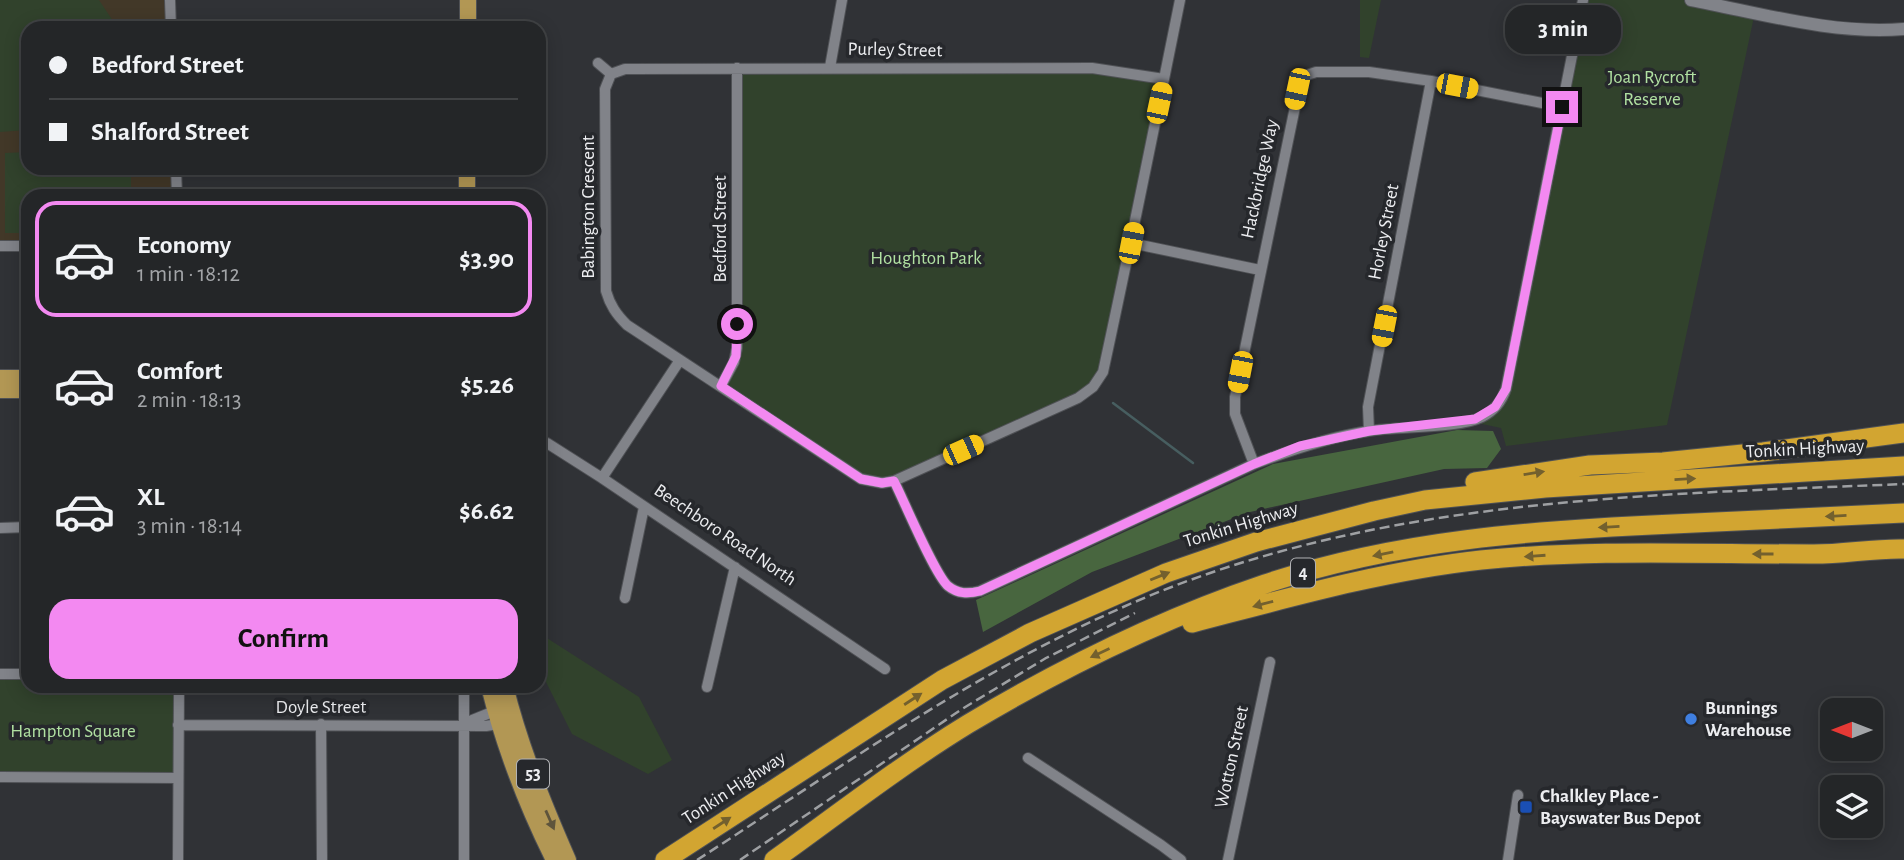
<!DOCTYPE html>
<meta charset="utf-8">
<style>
:root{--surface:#242628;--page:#303234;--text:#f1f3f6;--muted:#a3a5a8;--line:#414345;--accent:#f389f1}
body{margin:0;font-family:"Alegreya Sans",sans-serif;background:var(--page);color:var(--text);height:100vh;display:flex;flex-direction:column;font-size:26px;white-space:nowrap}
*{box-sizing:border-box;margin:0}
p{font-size:23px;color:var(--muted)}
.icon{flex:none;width:38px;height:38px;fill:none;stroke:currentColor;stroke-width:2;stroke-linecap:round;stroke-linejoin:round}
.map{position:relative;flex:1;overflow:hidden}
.details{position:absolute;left:21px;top:189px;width:525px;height:504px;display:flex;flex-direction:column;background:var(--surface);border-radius:21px;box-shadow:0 4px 18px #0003,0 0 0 2px var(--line)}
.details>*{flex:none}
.hud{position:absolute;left:21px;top:21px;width:525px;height:154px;border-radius:21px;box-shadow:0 4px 18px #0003,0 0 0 2px var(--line);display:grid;align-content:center;height:154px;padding:0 28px;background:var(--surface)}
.needle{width:46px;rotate:270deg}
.controls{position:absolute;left:1820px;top:698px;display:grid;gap:14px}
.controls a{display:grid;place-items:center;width:63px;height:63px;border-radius:14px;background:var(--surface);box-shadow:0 4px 18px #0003,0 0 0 2px var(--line);font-size:35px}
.end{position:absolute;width:32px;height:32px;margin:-16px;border:9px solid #f389f1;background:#111;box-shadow:0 0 0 4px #111}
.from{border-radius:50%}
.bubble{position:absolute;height:49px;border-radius:21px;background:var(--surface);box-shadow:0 4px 18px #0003,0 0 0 2px var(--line);font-size:23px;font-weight:700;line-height:49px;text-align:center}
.car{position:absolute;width:21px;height:42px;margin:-21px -10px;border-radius:9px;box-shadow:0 0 5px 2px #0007;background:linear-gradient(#f5c518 24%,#345 0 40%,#f5c518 0 76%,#345 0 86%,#f5c518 0)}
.hud b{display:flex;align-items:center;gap:24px;height:66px;font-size:26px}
.hud b+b{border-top:2px solid var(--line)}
.hud i{width:18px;height:18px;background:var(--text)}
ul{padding:12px 0 0;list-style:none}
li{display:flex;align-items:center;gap:21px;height:116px;margin:0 14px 10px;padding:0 14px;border:4px solid transparent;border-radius:21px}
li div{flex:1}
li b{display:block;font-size:26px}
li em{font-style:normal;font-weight:700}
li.current{border-color:var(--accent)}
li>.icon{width:63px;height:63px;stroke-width:1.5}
.button{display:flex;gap:14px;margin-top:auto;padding:14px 28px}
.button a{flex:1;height:80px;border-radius:21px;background:var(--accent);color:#111;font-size:28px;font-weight:700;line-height:80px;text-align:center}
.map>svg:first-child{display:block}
</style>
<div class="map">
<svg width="1904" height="860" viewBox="0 0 1904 860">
<rect width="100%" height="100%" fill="#303236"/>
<path fill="#423828" d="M0,0H170L171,28H28V168H176L177,196H28V246H0Z"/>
<path fill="#31422c" d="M0,0H99L115,24L116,28H28L27,130L0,132Z
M1360,0H1381L1369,58L1360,57Z
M1583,0H1691L1755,12L1667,425L1506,446L1501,428L1468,421L1500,402Z
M737,68H1092L1164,79L1103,372L1093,387L894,481L870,482L721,386L734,362Z
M28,152V168H131V196H28V233H5V153Z
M539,633L639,697L672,760L648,774L572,734L539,668Z
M0,674H28V686H179L178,778L0,777Z"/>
<path fill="#48663f" d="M1457,430L1493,431L1501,449L1487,468L1444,469L1250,512L1092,572L983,632L976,600L1273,464Z"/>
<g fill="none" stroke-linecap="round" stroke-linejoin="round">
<path stroke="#475e60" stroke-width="2.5" d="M1113,403L1193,463"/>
<g stroke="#4f5155" stroke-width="12">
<path id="minor" d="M170,0L171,28
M598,63L611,74
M830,67L842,0
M1164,79L1092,68L625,69L611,74L605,89L606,291C610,305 616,314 627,325L861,479L882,483L894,481L1078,398L1093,387L1103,372C1130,248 1155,124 1180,0
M176,168L177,196
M1131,243L1260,270
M0,246H28
M721,386L734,362L737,348V68
M1369,431L1368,407L1431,81
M539,441L547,443L602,478L885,669
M1254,464L1235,414V397L1300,83L1307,75L1316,72H1369L1431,81L1562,107
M602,478L680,360
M894,481C904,501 935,575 948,586C958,594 968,594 980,591L1254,464C1291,450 1329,437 1369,431C1399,426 1457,429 1482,417C1494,411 1502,401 1506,389L1583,0
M0,528L28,527
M625,598L644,507
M0,674H28
M464,686V860
M707,687L735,567
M465,723L502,708
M321,724L322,860
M178,725L486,726L504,723
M1028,758L1161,845L1181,860
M0,777L178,778
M178,860L179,686
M1228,860L1270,662
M1508,860L1518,795"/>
</g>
<g stroke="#4f5155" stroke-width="14">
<path id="tertiary" d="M1691,0C1760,13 1833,35 1904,29"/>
</g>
<g stroke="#4f5155" stroke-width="18">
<path id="primary" d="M468,28V0
M467,196V168
M0,378H28
M0,390H28
M489,686C504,746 526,804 554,860
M505,686C520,746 543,803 568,860"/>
</g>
<g stroke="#4f5155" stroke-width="21">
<path id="motorway" d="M1475,482L1590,465L1663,462L1763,452L1904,433
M1192,623C1288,598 1382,571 1481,560C1590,549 1700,554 1809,554C1841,555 1872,548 1904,549
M665,860L942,680L1030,633L1166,573L1256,542L1374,511L1425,500L1545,488L1904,466
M774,860C838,814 901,765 968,724C1060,669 1164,618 1265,584C1397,540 1535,530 1673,524C1750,520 1827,517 1904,513"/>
</g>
<use href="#minor" stroke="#818389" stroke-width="10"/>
<use href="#tertiary" stroke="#818389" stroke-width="12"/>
<use href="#primary" stroke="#b29754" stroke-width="16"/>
<use href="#motorway" stroke="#d2a531" stroke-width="19"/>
<path stroke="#9ea0a3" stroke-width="2.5" stroke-dasharray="10 5" stroke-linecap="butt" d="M697,860C835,771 970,675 1121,608C1367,498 1639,495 1904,484
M740,860L962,709L1046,658L1135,613"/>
</g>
<defs><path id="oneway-solid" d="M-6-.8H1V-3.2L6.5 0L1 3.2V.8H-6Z" transform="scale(1.75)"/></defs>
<g fill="#73602e">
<use href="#oneway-solid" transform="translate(1534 473) rotate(-9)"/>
<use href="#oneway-solid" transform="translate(1685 479) rotate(-3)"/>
<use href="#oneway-solid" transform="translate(1836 516) rotate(177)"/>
<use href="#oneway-solid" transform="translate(1609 527) rotate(177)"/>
<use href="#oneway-solid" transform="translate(1383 554) rotate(168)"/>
<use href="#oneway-solid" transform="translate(1763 554) rotate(-180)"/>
<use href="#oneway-solid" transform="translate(1535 556) rotate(176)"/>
<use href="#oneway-solid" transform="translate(1160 576) rotate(-22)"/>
<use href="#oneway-solid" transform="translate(1263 604) rotate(165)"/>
<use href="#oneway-solid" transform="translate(1100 653) rotate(155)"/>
<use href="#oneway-solid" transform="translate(913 699) rotate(-33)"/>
<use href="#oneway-solid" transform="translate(722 823) rotate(-33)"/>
</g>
<use fill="#5e543c" href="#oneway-solid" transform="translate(550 820) rotate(66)"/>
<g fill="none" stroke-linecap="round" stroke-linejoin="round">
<path stroke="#f389f1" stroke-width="9" d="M737,324L736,356L721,386L861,479L882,483L894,481C904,501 935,575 948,586C958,594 968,594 980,591L1254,464L1300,446L1369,431L1475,419L1495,407L1506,389L1562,107"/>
</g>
<circle fill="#3f7fe0" stroke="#26282c" stroke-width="2.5" cx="1691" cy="719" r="7"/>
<rect fill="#1a4fb4" stroke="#26282c" stroke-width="2.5" x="1519" y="800" width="14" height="14" rx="3.5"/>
<g text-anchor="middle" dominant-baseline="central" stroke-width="7" stroke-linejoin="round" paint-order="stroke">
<g fill="#26282c" stroke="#b1b2b5" stroke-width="2">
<rect x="1291" y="558.5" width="24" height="29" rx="5"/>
<rect x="517" y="759.5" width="32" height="29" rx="5"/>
</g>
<g font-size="18" font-weight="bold" fill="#ecedf0">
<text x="1303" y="573">4</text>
<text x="533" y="774">53</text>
</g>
<g font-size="19" fill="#ecedf0" stroke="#26282c">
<text transform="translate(895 50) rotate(1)">Purley Street</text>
<text transform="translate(1260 179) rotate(-78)">Hackbridge Way</text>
<text transform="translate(588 207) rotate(-90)">Babington Crescent</text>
<text transform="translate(720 229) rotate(-90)">Bedford Street</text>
<text transform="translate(1384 232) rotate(-79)">Horley Street</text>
<text transform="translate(1805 449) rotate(-3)">Tonkin Highway</text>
<text transform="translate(1241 525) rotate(-17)">Tonkin Highway</text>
<text transform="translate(725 535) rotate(34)">Beechboro Road North</text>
<text x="321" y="707">Doyle Street</text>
<text transform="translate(1232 757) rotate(-78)">Wotton Street</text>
<text transform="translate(734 788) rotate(-33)">Tonkin Highway</text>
</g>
<g font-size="19" fill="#b1e1a2" stroke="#26282c">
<text x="1652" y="77">Joan Rycroft<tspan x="1652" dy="22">Reserve</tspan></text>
<text x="926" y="258">Houghton Park</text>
<text x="73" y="731">Hampton Square</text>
</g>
<g font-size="19" font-weight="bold" fill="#ecedf0" stroke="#26282c" text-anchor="start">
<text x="1705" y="708">Bunnings<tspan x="1705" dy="22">Warehouse</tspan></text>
<text x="1540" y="796">Chalkley Place -<tspan x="1540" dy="22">Bayswater Bus Depot</tspan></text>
</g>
</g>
</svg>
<div class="controls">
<a><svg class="needle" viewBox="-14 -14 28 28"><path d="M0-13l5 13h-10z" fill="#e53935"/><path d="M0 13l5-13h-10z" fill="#a3a5a8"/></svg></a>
<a><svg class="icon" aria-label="layers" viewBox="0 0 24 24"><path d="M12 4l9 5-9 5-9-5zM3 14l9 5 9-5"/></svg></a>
</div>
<i class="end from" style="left:737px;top:324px"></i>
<i class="end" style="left:1562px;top:107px"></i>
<div class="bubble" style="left:1505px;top:5px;width:116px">3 min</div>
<i class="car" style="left:1457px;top:86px;rotate:101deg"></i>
<i class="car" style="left:1297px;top:89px;rotate:192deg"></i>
<i class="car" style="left:1159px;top:103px;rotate:12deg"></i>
<i class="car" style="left:1131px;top:243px;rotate:11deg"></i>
<i class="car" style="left:1384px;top:326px;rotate:191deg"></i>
<i class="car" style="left:1240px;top:372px;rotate:191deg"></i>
<i class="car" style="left:963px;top:450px;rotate:66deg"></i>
<div class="hud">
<b><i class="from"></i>Bedford Street</b>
<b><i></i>Shalford Street</b>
</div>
<section class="details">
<ul>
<li class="current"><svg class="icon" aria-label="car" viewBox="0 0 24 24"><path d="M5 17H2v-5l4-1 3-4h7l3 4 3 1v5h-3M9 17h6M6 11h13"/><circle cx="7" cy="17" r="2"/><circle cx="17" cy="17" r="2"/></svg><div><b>Economy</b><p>1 min · 18:12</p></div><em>$3.90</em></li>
<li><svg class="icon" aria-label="car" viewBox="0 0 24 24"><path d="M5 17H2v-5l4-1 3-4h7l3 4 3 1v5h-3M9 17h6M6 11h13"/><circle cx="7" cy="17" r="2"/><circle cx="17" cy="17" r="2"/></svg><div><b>Comfort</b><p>2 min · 18:13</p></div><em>$5.26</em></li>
<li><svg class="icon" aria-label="car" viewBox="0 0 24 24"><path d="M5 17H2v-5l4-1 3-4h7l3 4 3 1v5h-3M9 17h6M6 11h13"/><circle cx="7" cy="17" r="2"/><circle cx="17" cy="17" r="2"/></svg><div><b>XL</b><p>3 min · 18:14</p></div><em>$6.62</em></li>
</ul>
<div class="button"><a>Confirm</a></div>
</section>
</div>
